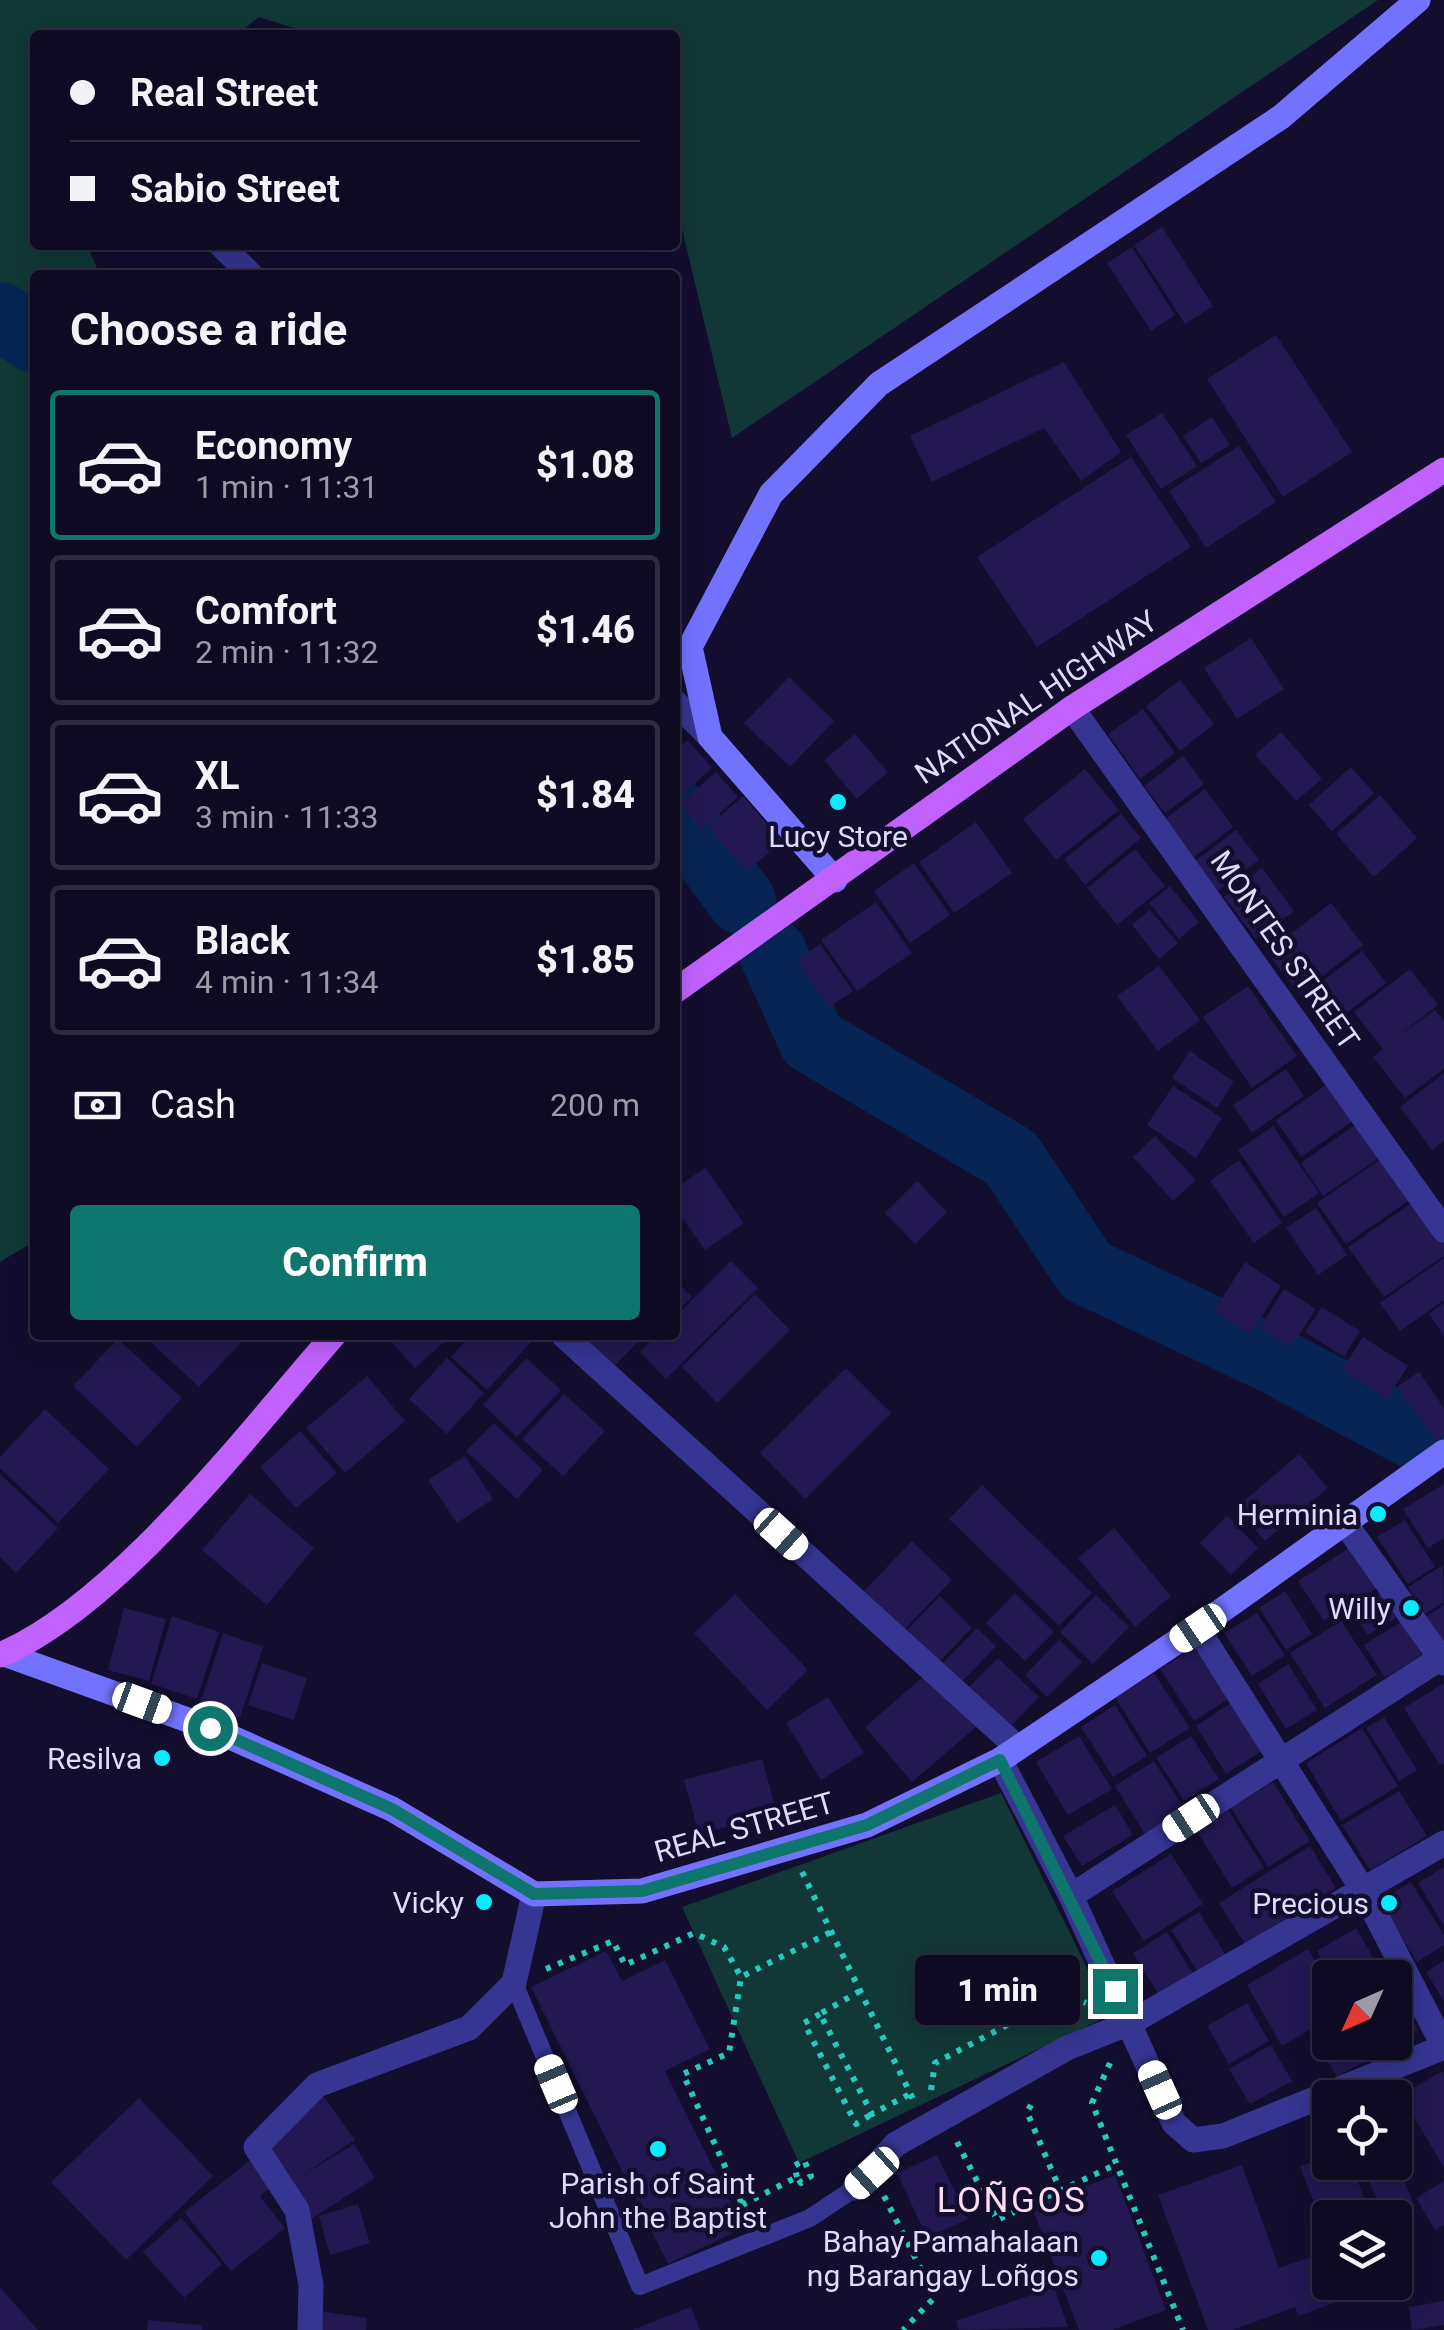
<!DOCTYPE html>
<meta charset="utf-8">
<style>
:root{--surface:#0e0a22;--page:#1c182f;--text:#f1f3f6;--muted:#9b9aa5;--line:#2e2b40;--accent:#0f766e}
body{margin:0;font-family:Roboto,sans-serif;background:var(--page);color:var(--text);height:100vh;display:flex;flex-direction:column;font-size:38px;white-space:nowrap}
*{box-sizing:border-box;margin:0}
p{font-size:32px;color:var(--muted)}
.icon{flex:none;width:55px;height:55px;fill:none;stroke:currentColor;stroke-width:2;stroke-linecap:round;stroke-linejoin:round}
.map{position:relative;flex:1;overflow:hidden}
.drawer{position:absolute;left:30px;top:270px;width:650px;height:1070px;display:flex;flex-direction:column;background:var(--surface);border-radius:10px;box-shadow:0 5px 25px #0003,0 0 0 2px var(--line)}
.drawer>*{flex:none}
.banner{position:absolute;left:30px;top:30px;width:650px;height:220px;border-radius:10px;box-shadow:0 5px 25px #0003,0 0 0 2px var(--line);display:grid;align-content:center;height:220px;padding:0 40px;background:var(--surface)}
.needle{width:65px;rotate:225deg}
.buttons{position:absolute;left:1312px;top:1960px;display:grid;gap:20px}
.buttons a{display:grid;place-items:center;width:100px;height:100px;border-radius:10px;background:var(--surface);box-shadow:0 5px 25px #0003,0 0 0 2px var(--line);font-size:50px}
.end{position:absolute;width:45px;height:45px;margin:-22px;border:12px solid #0f766e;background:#fff;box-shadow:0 0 0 5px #fff}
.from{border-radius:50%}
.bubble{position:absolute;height:70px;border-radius:10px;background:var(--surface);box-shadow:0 5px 25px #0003,0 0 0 2px var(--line);font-size:32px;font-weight:800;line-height:70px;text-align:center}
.car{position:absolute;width:30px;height:60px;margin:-30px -15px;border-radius:12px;box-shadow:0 0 8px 2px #0007;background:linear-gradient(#fff 24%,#345 0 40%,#fff 0 76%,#345 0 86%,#fff 0)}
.banner b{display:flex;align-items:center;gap:35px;height:95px;font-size:38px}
.banner b+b{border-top:2px solid var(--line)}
.banner i{width:25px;height:25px;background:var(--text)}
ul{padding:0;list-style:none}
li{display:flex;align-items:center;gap:30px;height:150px;margin:0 20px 15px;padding:0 20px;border:5px solid var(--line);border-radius:10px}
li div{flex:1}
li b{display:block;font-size:38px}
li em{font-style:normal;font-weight:800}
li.on{border-color:var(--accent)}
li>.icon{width:90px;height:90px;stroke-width:1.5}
h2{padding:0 40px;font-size:45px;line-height:120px}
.pay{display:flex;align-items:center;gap:25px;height:110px;padding:0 40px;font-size:38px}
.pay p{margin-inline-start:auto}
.primary-button{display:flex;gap:20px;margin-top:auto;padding:20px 40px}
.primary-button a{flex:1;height:115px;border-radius:10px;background:var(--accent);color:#fff;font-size:40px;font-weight:800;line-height:115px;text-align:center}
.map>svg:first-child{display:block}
</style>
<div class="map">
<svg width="1444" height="2330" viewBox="0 0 1444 2330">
<rect width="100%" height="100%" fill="#130e2e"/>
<path fill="#113836" d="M0,0H1378L732,438L675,200V35H316L259,17L236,35H35V245H87L100,275H35V1241L0,1262Z
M1001,1793L1110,2015L799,2163L682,1907Z"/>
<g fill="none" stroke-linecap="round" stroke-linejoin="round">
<path stroke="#072554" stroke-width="68" d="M0,316L35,339
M675,812L742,901
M773,953L812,1040L1011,1158L1086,1271L1274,1360L1412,1434"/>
</g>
<path fill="#231851" d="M1162,227L1213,306L1185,324L1134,245Z
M1132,247L1175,315L1151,331L1107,263Z
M1276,335L1352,452L1283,497L1207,379Z
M1064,362L1121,452L1081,481L1044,428L932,482L910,436Z
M1162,413L1197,466L1161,489L1126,435Z
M1212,417L1230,445L1201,463L1183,436Z
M1239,446L1276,502L1206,548L1169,491Z
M1131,457L1191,547L1037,647L977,557Z
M1251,638L1284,689L1237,719L1204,668Z
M789,677L834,721L790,767L744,723Z
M1180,680L1214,724L1180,751L1146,706Z
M1143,709L1175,753L1140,779L1108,734Z
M1281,732L1322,779L1296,801L1255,755Z
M855,734L888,772L857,799L824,760Z
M688,740L712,768L679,798L675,751Z
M1183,756L1204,784L1165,813L1144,786Z
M1351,767L1374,793L1332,831L1309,805Z
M1085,769L1119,810L1056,860L1023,819Z
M716,772L738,797L701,830L679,804Z
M1205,789L1233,827L1194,857L1165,819Z
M1380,795L1417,838L1374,877L1336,834Z
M743,796L782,841L747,871L708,827Z
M1121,814L1141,838L1085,885L1064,859Z
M976,822L1012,873L954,913L919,862Z
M1236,830L1259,860L1218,891L1195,861Z
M1135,849L1165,886L1117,925L1087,888Z
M914,863L950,915L910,943L874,891Z
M1262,868L1294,911L1256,939L1224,897Z
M1170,886L1199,922L1179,939L1149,903Z
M876,902L912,953L857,991L821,940Z
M1331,903L1363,945L1299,994L1267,952Z
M1150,910L1178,943L1159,959L1132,925Z
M820,944L853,991L829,1007L797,961Z
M1362,951L1386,983L1329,1026L1305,994Z
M1159,966L1200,1020L1158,1051L1117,996Z
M1410,969L1438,1005L1398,1036L1435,1010L1444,1021V1069L1405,1098L1373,1057L1383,1049L1354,1012Z
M1248,986L1297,1056L1252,1088L1203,1017Z
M1190,1051L1234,1082L1217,1108L1172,1078Z
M1286,1069L1304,1096L1252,1133L1233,1105Z
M1444,1073V1141L1432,1150L1400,1107Z
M1334,1079L1360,1116L1301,1157L1276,1120Z
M1173,1086L1222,1118L1196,1158L1147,1125Z
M1362,1120L1385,1154L1323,1196L1301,1163Z
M1273,1126L1319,1193L1284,1217L1238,1150Z
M1155,1136L1196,1180L1173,1201L1133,1157Z
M1385,1156L1414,1197L1346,1244L1317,1203Z
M1239,1160L1282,1223L1254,1243L1210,1181Z
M705,1168L744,1223L705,1250L675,1208V1188Z
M917,1181L947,1212L915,1244L885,1213Z
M1416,1200L1444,1240V1256L1384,1297L1348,1247Z
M1316,1208L1347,1255L1318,1275L1286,1228Z
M1444,1258V1300L1400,1331L1380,1303Z
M731,1261L758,1288L666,1379L640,1352L657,1335H675V1317Z
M1245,1262L1281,1286L1250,1334L1214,1311Z
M675,1280L692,1297L675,1314Z
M1284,1289L1316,1309L1291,1347L1260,1327Z
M755,1294L790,1330L717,1403L682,1367Z
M1444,1303V1336L1429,1314Z
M1322,1307L1360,1331L1344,1357L1305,1332Z
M143,1335H248L199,1387Z
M385,1335H452L415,1368Z
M471,1335H528L533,1340L487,1390L451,1357Z
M580,1335H637L641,1339L612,1368Z
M1363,1337L1408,1366L1387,1399L1342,1370Z
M118,1339L182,1398L137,1447L73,1386Z
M447,1358L484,1393L447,1434L409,1399Z
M526,1358L561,1390L517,1437L483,1405Z
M846,1368L891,1413L805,1499L760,1453Z
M1419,1372L1444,1408V1436L1436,1441L1397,1387Z
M367,1376L405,1421L345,1473L306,1428Z
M564,1394L605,1431L563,1476L522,1439Z
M45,1409L109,1469L58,1523L0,1468V1457Z
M494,1423L543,1470L517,1499L466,1451Z
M300,1431L337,1473L296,1508L260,1467Z
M1299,1454L1328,1488L1265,1541L1236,1508Z
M465,1456L493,1499L457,1523L428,1480Z
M0,1474L58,1528L16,1573L0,1557Z
M1444,1484V1538L1428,1548L1403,1509Z
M982,1485L1092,1593L1059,1626L949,1519Z
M250,1494L314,1548L267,1605L202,1550Z
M1227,1516L1258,1548L1231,1575L1200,1543Z
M1405,1520L1435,1567L1408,1584L1377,1537Z
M1114,1528L1171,1596L1135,1627L1078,1558Z
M912,1541L952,1580L900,1634L860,1595Z
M1351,1547L1377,1588L1324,1621L1298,1581Z
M1443,1565L1444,1602L1425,1614L1408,1587Z
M1285,1591L1312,1634L1286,1650L1259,1608Z
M1379,1592L1396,1618L1368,1635L1351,1610Z
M1015,1593L1054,1632L1025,1661L986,1623Z
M735,1594L808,1670L767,1710L694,1633Z
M1096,1595L1129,1627L1093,1664L1060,1632Z
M940,1596L972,1628L935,1666L903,1634Z
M1444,1605V1646L1425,1617Z
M124,1608L166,1619L149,1681L108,1670Z
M1257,1613L1285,1655L1252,1676L1224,1633Z
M172,1616L219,1632L197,1699L151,1684Z
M1341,1621L1377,1675L1325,1708L1290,1653Z
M1401,1622L1422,1655L1385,1678L1364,1645Z
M977,1628L996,1646L958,1686L939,1667Z
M223,1633L263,1647L240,1718L200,1704Z
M1059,1640L1082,1662L1047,1697L1025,1675Z
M1194,1648L1228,1699L1194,1721L1160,1669Z
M998,1658L1039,1697L1008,1729L967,1689Z
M262,1663L307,1678L294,1720L248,1705Z
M1288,1664L1317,1710L1286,1729L1258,1684Z
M929,1672L976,1727L912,1782L865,1727Z
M1154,1673L1190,1728L1150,1753L1115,1697Z
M1444,1683V1763L1440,1765L1404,1708Z
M828,1697L864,1753L821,1780L786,1723Z
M1232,1702L1263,1750L1226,1774L1196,1726Z
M1115,1705L1147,1756L1113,1777L1081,1727Z
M1384,1717L1417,1770L1399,1781L1366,1728Z
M1362,1728L1398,1786L1341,1821L1306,1763Z
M1079,1736L1112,1789L1068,1815L1036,1762Z
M1191,1736L1219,1779L1184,1801L1156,1758Z
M762,1759L777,1813L699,1834L684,1780Z
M1154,1761L1188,1815L1149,1840L1115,1786Z
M1273,1782L1310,1841L1268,1867L1231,1808Z
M1399,1791L1427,1836L1370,1870L1342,1825Z
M1115,1805L1133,1835L1082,1866L1063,1836Z
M1228,1810L1264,1868L1232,1888L1196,1830Z
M1310,1846L1336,1888L1245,1944L1219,1903Z
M1171,1854L1203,1904L1144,1941L1112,1891Z
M1444,1867V1926L1418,1883Z
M1411,1882L1444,1935V1945L1417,1962L1379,1901Z
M1199,1912L1226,1955L1198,1972L1171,1930Z
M1356,1928L1376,1963L1351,1978H1332L1317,1951Z
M1167,1932L1193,1974L1159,1995L1133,1953Z
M1308,1949L1330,1987V2018L1282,2046L1247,1985Z
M606,1951L622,1981L665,1960L710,2049L665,2071L743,2228L668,2264L531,1987Z
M1444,1961V2001L1426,1972Z
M1401,2001L1418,2030L1379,2054L1371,2042H1395V2005Z
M1247,2003L1269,2041L1229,2064L1207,2026Z
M1330,2024V2042H1361L1370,2058L1337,2077L1312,2034Z
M1271,2045L1292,2081L1250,2104L1229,2069Z
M1442,2071L1444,2075V2167L1401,2096Z
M1390,2085L1412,2129L1395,2137V2098H1365Z
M321,2093L355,2140L296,2179L354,2144L375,2178L308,2221L287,2187L294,2182L270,2147Z
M139,2098L213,2176L126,2260L51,2182Z
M937,2155L968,2219L927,2238L897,2173Z
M1330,2155V2162H1351L1370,2215L1330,2218V2229L1325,2231L1300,2166Z
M252,2159L273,2186L260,2196L285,2228L231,2271L184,2212Z
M1360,2162H1395L1415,2206L1386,2218Z
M1242,2165L1279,2268L1322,2253L1339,2301L1298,2316L1295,2307L1232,2330H1208L1158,2195Z
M1115,2175L1166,2310L1112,2330H1079L1032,2207Z
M1444,2181V2225L1435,2230L1416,2198Z
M358,2204L370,2243L330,2255L319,2216Z
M181,2218L222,2264L184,2298L143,2252Z
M1336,2282H1394V2283L1343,2301Z
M0,2287L38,2330H0Z
M1054,2287L1068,2327L959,2330L956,2321Z
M1444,2301V2325L1412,2330L1409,2307Z
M691,2307L700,2330H632Z
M318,2311L367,2318L366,2330H315Z
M148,2320L202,2325V2330H147Z"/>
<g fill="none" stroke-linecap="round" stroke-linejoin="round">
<path stroke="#23cbbe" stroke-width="6" stroke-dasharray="5 8" stroke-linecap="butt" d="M802,1872L913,2099
M546,1969L613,1941L625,1965L694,1933L724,1947L741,1977
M860,1991L820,2014L872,2114L910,2094
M820,2014L804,2023L856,2124L872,2114
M1110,2063L1092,2103L1183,2330
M931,2090L935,2063L1066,1994L1086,2003
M1031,2105L1027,2112L1060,2190
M957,2142L997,2220L1117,2164
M884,2196L935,2297L903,2330
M742,2205L797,2177L801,2183L811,2176L804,2160L794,2166L797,2177
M747,2215L683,2074L729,2053L741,1977L831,1932"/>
<path stroke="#363592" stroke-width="18" d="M514,1983L640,2286L810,2218L855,2188"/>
<path stroke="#363592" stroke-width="25" d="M221,245L251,275
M675,702L710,737
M1072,708L1444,1230
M563,1335L1018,1748
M1345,1523L1444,1663
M1000,1760L1071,1896L1174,2123L1193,2140L1223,2136L1444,2047L1363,1890L1197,1628
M1071,1896L1444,1656
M855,2188L896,2144L1067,2048L1130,2023L1444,1843
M310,2330L311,2285L297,2210L256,2147L317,2085L469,2028L514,1983L534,1894"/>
<path stroke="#7372ff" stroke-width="25" d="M835,880L710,737L690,647L771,494L879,384L1281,117L1418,0
M4,1654L210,1728L392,1809L534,1894L642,1891L867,1825L1000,1760L1197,1628L1444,1452"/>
<path stroke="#c162ff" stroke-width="25" d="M675,991L1072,708L1444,470
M0,1655C118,1605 248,1433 334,1335"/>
</g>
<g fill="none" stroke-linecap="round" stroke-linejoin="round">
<path stroke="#0f766e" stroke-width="12" d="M210,1728L392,1809L534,1894L642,1891L867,1825L1000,1760L1115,1991"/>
</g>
<g fill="#07ebff" stroke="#130e2e" stroke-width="4">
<circle cx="838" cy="802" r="10"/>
<circle cx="1378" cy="1514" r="10"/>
<circle cx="1411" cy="1608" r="10"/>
<circle cx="162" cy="1758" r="10"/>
<circle cx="484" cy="1902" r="10"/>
<circle cx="1389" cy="1903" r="10"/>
<circle cx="658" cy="2149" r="10"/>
<circle cx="1099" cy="2258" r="10"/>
</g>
<g text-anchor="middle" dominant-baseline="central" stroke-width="9" stroke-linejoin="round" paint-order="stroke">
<g font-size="30" fill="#dfdbff" stroke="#130e2e">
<text transform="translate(1036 697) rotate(-34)">NATIONAL HIGHWAY</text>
<text transform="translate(1285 950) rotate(55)">MONTES STREET</text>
<text transform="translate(744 1827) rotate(-16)">REAL STREET</text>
</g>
<g font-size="30" fill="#dfdbff" stroke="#130e2e" text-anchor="end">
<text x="838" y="836" text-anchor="middle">Lucy Store</text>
<text x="1358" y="1514">Herminia</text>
<text x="1391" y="1608">Willy</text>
<text x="142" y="1758">Resilva</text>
<text x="464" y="1902">Vicky</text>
<text x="1369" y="1903">Precious</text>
<text x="658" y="2183" text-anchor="middle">Parish of Saint<tspan x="658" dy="34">John the Baptist</tspan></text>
<text x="1079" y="2241">Bahay Pamahalaan<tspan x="1079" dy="34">ng Barangay Loñgos</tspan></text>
</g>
<g font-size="35" letter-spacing="2.5" fill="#ffddf3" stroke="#130e2e">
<text x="1012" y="2200">LOÑGOS</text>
</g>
</g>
</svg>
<div class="buttons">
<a><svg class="needle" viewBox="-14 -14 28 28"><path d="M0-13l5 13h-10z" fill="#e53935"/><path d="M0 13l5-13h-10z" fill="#9b9aa5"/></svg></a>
<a><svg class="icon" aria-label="locate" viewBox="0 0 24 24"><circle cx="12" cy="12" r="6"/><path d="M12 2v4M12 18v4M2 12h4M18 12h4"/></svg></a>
<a><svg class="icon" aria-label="layers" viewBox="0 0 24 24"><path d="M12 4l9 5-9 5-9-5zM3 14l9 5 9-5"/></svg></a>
</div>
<i class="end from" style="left:210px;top:1728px"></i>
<i class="end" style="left:1115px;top:1991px"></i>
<div class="bubble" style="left:915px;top:1955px;width:165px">1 min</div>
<i class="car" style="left:781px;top:1534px;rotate:132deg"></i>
<i class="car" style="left:1198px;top:1628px;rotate:236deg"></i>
<i class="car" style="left:142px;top:1703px;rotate:110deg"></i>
<i class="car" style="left:1191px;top:1818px;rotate:237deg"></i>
<i class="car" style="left:556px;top:2084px;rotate:337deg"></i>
<i class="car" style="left:1160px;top:2090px;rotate:336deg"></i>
<i class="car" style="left:872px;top:2173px;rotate:228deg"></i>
<div class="banner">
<b><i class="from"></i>Real Street</b>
<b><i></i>Sabio Street</b>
</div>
<section class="drawer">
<h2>Choose a ride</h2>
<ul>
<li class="on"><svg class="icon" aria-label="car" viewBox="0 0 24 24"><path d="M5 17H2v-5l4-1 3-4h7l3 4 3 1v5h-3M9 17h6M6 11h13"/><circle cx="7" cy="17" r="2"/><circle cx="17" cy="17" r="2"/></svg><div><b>Economy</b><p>1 min · 11:31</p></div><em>$1.08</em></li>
<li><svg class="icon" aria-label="car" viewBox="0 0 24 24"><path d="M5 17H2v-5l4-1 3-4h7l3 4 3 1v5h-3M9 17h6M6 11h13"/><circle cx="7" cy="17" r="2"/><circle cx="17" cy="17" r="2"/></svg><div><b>Comfort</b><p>2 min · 11:32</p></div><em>$1.46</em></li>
<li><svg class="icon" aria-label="car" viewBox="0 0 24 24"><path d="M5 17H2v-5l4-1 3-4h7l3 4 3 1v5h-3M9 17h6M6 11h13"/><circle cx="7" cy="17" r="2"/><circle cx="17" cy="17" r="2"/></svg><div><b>XL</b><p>3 min · 11:33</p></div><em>$1.84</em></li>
<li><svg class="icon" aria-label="car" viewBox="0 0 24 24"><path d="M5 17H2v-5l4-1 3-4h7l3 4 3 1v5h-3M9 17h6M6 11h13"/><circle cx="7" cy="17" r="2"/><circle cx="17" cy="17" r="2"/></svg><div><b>Black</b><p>4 min · 11:34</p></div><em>$1.85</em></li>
</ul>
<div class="pay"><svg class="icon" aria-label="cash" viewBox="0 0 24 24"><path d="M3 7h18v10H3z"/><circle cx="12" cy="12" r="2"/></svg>Cash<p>200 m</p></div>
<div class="primary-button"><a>Confirm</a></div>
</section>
</div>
